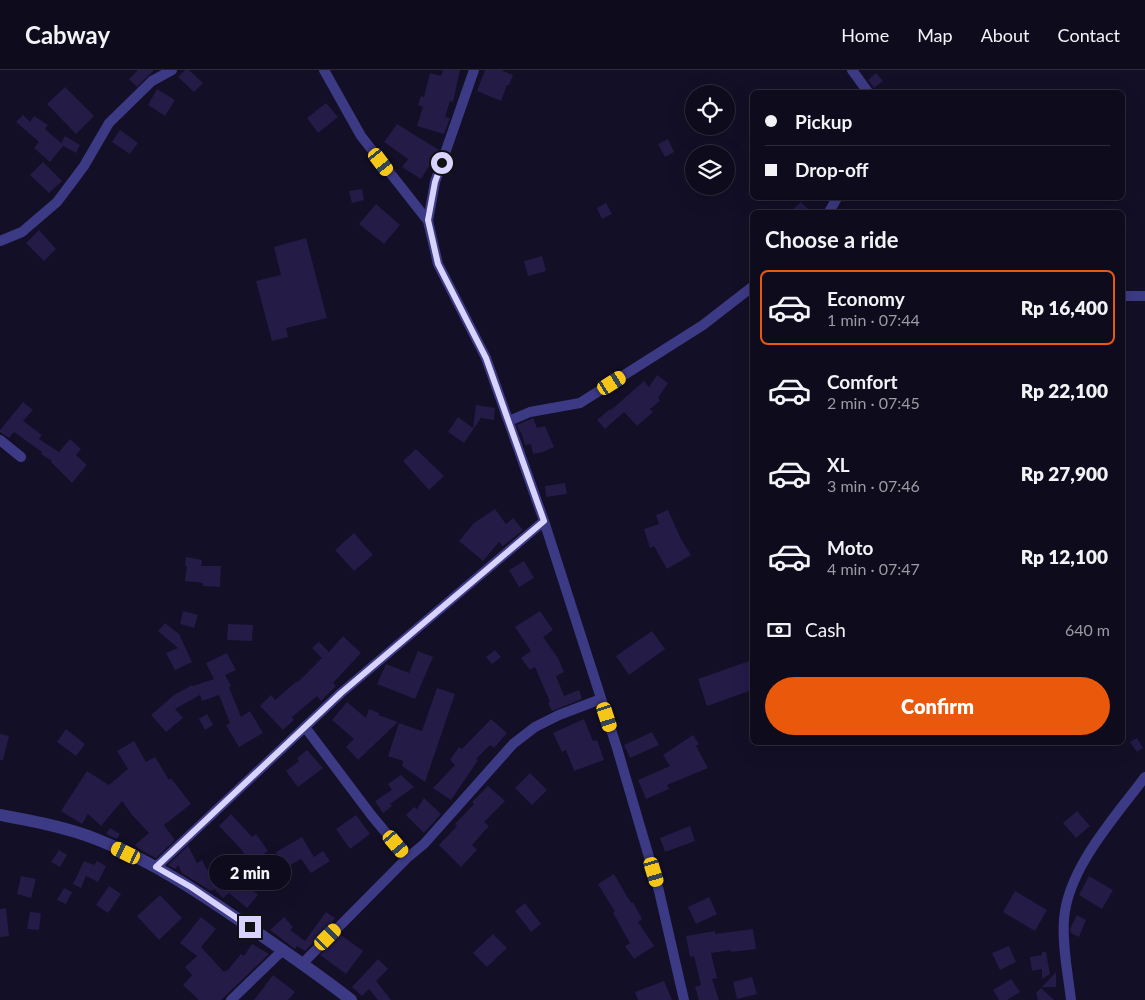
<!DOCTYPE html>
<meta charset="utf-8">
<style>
:root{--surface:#0e0b1c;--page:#171425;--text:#f1f3f6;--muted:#9b9ba3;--line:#2e2b3b;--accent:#ea580c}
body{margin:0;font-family:Lato,sans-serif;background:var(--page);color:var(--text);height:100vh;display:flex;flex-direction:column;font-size:19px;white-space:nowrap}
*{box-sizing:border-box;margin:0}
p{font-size:16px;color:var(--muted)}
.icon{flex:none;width:28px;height:28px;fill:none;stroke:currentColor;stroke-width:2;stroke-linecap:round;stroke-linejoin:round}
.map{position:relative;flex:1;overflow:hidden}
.sheet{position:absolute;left:750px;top:140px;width:375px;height:535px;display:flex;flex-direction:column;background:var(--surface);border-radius:8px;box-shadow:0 5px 20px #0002,0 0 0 1px var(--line)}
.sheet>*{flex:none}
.top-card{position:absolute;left:750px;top:20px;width:375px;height:110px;border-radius:8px;box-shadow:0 5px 20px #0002,0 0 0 1px var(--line);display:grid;align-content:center;height:110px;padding:0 15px;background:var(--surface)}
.fabs{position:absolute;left:685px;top:15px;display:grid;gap:10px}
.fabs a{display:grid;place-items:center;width:50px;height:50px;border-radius:50%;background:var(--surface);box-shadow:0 5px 20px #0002,0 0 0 1px var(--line);font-size:25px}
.end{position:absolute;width:22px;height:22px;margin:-11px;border:6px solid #d9d4ff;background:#111;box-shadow:0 0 0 2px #111}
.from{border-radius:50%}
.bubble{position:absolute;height:35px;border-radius:18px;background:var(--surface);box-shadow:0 5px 20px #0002,0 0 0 1px var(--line);font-size:16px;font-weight:800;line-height:35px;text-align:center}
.car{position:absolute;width:15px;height:30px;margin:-15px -8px;border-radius:6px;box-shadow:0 0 4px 1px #0007;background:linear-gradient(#f5c518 24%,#345 0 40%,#f5c518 0 76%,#345 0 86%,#f5c518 0)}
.top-card b{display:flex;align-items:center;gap:18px;height:48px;font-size:19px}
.top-card b+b{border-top:1px solid var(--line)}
.top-card i{width:12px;height:12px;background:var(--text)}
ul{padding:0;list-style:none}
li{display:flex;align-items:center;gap:15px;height:75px;margin:0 10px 8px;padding:0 5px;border:2px solid transparent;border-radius:8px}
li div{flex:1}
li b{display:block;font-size:19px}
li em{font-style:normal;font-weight:800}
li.current{border-color:var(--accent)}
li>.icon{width:45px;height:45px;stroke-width:1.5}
h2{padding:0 15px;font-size:22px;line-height:60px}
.pay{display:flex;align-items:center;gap:12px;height:55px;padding:0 15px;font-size:19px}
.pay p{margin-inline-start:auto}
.primary-button{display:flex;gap:10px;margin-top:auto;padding:10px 15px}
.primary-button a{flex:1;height:58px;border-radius:30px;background:var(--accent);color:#fff;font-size:20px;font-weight:800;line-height:58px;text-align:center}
header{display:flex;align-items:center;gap:30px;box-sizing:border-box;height:70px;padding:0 25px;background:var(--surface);border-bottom:1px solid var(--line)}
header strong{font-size:24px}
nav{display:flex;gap:28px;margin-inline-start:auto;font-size:18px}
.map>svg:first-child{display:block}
</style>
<header>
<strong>Cabway</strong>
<nav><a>Home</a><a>Map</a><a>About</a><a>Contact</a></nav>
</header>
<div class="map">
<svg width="1145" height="930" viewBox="0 0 1145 930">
<rect width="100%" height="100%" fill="#130f26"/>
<path fill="#241b47" d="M138,0H154L137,17L129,9Z
M185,0H189L203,13L194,22L178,7Z
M443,0H460L453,32L450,31L445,47L450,48L444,64L417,56L423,37L418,35L421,26L424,27L430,3L441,6Z
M485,0H501L513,5L509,15H507L501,31L477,21Z
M876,3L883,11L874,18L868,10Z
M65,17L94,46L76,64L47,34Z
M157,19L175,30L165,46L148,35Z
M326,33L338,47L318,63L307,48Z
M23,45L30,52L34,46L48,55L45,59L61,73L65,66L80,75L76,83L63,76L50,92L34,78L39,72L16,52Z
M397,54L439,80L421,109L402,97L408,89L384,72Z
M120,60L138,73L130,84L112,72Z
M668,69L674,82L665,87L658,74Z
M43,92L62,111L49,123L30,105Z
M362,119L364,130L352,133L349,121Z
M801,132L811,142H790Z
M606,133L612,144L602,149L597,138Z
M376,134L400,155L384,174L359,154Z
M39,160L56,179L44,191L26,173Z
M306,168L327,248L286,258L288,267L272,271L256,211L281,205L274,177Z
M542,186L546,201L528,206L524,191Z
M657,305L668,313L658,328L660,331L650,339L653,342L637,356L624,342L605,359L597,350L610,339L611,340L644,311L649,317Z
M23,332L33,340L23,351L42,365L39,369L59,382L70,369L81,379L76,385L87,395L72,413L51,392L52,391L41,384L42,382L14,362L9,368L0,362V360Z
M476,335L495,338L494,350L481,348L464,373L448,362L458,347L473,358Z
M533,348L537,358L545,356L554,377L543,382L533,384L531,374L525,375L521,362H520L517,355Z
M416,379L444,406L429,420L403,391Z
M565,413L567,424L546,427L545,416Z
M495,439L506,454L513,448L523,460L503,476L499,472L483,491L459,471L474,453Z
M668,440L681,469L691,485L667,499L654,476L650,478L644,459L659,454L656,445Z
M354,463L373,485L354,501L335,480Z
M186,487L202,490L201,496H221L220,517L203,516V513L185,511L187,496H185Z
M524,491L534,508L519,517L509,500Z
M183,541L198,545L194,558L180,554Z
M540,541L553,560L543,567L558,588L564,602L556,606L564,626L579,620L582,629L552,641L548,633L550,632L535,597L530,600L521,588L531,581L515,557Z
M165,553L179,564L192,592L175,600L166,583L178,578L158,561Z
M228,554L253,555L252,571L227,570Z
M652,561L665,579L629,605L616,586Z
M343,566L361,583L333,613L336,616L321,631L317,626L292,647L294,650L283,660L260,636L271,625L275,630L297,611L298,612L322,588L312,578L319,572L329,582Z
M495,580L501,587L492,594L486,587Z
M418,581L433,587L415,629L377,614L386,594L409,603Z
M227,583L236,600L225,605L231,616L229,617L241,647L250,641L263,663L239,677L226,655L230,653L219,625L202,631L200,625L175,639L183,648L166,662L151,645L174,625L192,615L193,616L214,609L206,593Z
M752,590V620L707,636L698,609Z
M437,618L455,624L425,712L402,696L403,691L388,686L399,653L422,661Z
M347,632L366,648L369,639L379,643L378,645L398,652L358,690L346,677L354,669L332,650Z
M207,644L213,655L205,660L199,649Z
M491,649L507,663L494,678L490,675L476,689L478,690L451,730L433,718L455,695L450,690L459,677L462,679Z
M584,649L593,671L597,670L604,690L574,701L566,680L562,682L553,663Z
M66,659L85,674L76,686L57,672Z
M652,662L659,675L630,688L624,675Z
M0,664L9,666L3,690H0Z
M693,665L699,674L696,676L708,698L667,715L669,719L646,729L638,710L670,696L663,685Z
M1137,668L1143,678L1137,682L1130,672Z
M134,671L146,692L155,687L169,710L171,708L191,734L164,755L175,770L156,788L139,779L135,775L149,763L132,745L122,731L101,756L88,744L82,754L61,741L87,701L109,715L128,699L117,681Z
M307,680L323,698L298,717L286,701L299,691L297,688Z
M530,703L547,720L532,735L515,718Z
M401,705L414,717L390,734L392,736L383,743L375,731L392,720L388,714Z
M488,716L505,731L484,752L489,756L472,775L477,780L461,797L439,775L457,756L455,754L474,734L472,732Z
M424,728L441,744L424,763L406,745L414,737L417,739Z
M1077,741L1090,756L1076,768L1063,753Z
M231,744L252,767L256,764L268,781L251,793L240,778L219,756Z
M356,745L370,764L350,779L336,759Z
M690,756L695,771L665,782L660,768Z
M110,758L120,764L117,769L106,764Z
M302,767L314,787L323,781L330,791L311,803L301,789L285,798L276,782Z
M188,776L197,793L202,790L209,803L213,799L226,813L231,808L242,822L248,816L258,825L247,838L229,823L223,828L214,819L211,821L182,803L178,795L175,799L168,795Z
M59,780L67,785L60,797L51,792Z
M84,791L94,795L97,791L106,796L98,812L86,806L81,818L73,814Z
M614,804L631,833L633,832L642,849L638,852L654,876L634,889L625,876L630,873L613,843L615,842L598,814Z
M21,806L36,809L31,828L17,824Z
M1089,806L1113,820L1102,839L1079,825Z
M109,816L121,824L108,843L96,835Z
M64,818L72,822L66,834L57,830Z
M1015,821L1047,840L1035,861L1003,842Z
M160,825L182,848L159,870L137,846Z
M709,827L717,844L696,854L688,837Z
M525,833L541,854L531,862L515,841Z
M6,838L9,866L0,867V839Z
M30,842L41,843L39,860L27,859Z
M326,842L335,848L329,857L305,881L297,876L295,879L270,860L284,847L293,857L290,860L305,871Z
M1077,845L1086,850L1079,867L1071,863L1070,859Z
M201,847L216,859L201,877L224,902L226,900L227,901L241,884L244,886L252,874L269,884L221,930H199L183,915L192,905L185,897L197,886L180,873Z
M753,859L756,879L731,882V880L711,883L717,908L712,909L719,930H699L695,917L701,915L694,886L690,887L686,866L715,861V864Z
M493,864L507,878L487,897L473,883Z
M341,865L363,881L346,904L320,885Z
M1009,876L1016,892L1000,900L992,883Z
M1042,882H1046L1050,904L1042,909V899L1032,901L1030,887L1042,885Z
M378,889L388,899L376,911L391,930H378L369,919L362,926L352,917Z
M1056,902V917H1042Z
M273,905L295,922L288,930H254Z
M752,907L757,924L737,929L733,912Z
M1011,909L1020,922L1007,930H999L993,920Z
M664,911L672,930H638L635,922Z
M1041,918L1054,930H1038L1036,923Z"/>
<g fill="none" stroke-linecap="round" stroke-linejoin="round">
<path stroke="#3d3a85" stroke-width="10" d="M324,0L361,66L428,151
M474,0L435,112L428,151L438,194L486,288L544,451L617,678L659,821L684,930
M852,0L868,22
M829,142L837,128
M0,171L22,162L57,132L84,96L109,53L152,11L172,0
M1122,226H1145
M509,351L530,342L580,333L703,255L752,217
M0,370L21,387
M305,657L372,746L407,788
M156,797L341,623L544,451
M302,894L407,788L424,774L513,674L535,657L559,645L601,629
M231,930L283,880
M1071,930C1068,904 1062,876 1064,849C1068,798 1115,747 1145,707"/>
<path stroke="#3d3a85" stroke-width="12" d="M0,745C32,751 66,757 96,769C156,792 209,829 261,865C291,886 322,907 351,930"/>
</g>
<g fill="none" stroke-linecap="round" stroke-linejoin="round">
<path stroke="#d9d4ff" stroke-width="6" d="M250,857L191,817L156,797L341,623L544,451L486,288L438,194L428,150L435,112L442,93"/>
</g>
</svg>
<div class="fabs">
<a><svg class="icon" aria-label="locate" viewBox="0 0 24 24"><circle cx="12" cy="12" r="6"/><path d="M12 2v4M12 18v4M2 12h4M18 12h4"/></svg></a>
<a><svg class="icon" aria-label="layers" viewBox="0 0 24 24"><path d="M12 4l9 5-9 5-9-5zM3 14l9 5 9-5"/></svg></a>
</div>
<i class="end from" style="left:442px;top:93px"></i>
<i class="end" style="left:250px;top:857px"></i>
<div class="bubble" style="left:209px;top:785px;width:82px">2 min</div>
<i class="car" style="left:381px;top:92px;rotate:143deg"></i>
<i class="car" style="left:612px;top:313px;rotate:58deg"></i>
<i class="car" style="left:607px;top:647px;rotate:162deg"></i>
<i class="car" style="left:396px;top:774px;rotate:140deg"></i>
<i class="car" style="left:126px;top:783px;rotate:296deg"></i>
<i class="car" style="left:654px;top:802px;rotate:163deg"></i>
<i class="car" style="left:328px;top:867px;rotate:45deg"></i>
<div class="top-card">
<b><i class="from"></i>Pickup</b>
<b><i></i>Drop-off</b>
</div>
<section class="sheet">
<h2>Choose a ride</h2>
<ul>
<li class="current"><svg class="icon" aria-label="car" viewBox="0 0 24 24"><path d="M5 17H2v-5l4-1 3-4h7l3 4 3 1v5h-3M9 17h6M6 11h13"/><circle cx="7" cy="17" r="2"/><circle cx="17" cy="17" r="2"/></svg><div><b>Economy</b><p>1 min · 07:44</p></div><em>Rp 16,400</em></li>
<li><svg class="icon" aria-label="car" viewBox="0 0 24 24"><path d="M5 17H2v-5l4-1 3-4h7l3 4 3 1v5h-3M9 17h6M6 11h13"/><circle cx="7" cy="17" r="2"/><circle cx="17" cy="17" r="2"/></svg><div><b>Comfort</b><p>2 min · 07:45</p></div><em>Rp 22,100</em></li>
<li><svg class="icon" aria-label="car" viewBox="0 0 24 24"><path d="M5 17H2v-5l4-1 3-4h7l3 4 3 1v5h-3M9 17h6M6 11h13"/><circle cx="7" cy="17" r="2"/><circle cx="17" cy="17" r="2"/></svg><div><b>XL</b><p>3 min · 07:46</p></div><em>Rp 27,900</em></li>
<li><svg class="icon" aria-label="car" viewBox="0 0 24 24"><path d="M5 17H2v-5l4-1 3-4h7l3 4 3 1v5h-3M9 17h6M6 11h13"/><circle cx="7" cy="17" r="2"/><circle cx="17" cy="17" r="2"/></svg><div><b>Moto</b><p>4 min · 07:47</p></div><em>Rp 12,100</em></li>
</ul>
<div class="pay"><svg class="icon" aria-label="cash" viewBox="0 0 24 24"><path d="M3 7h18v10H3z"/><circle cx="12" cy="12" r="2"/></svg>Cash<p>640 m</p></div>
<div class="primary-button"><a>Confirm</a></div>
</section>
</div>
